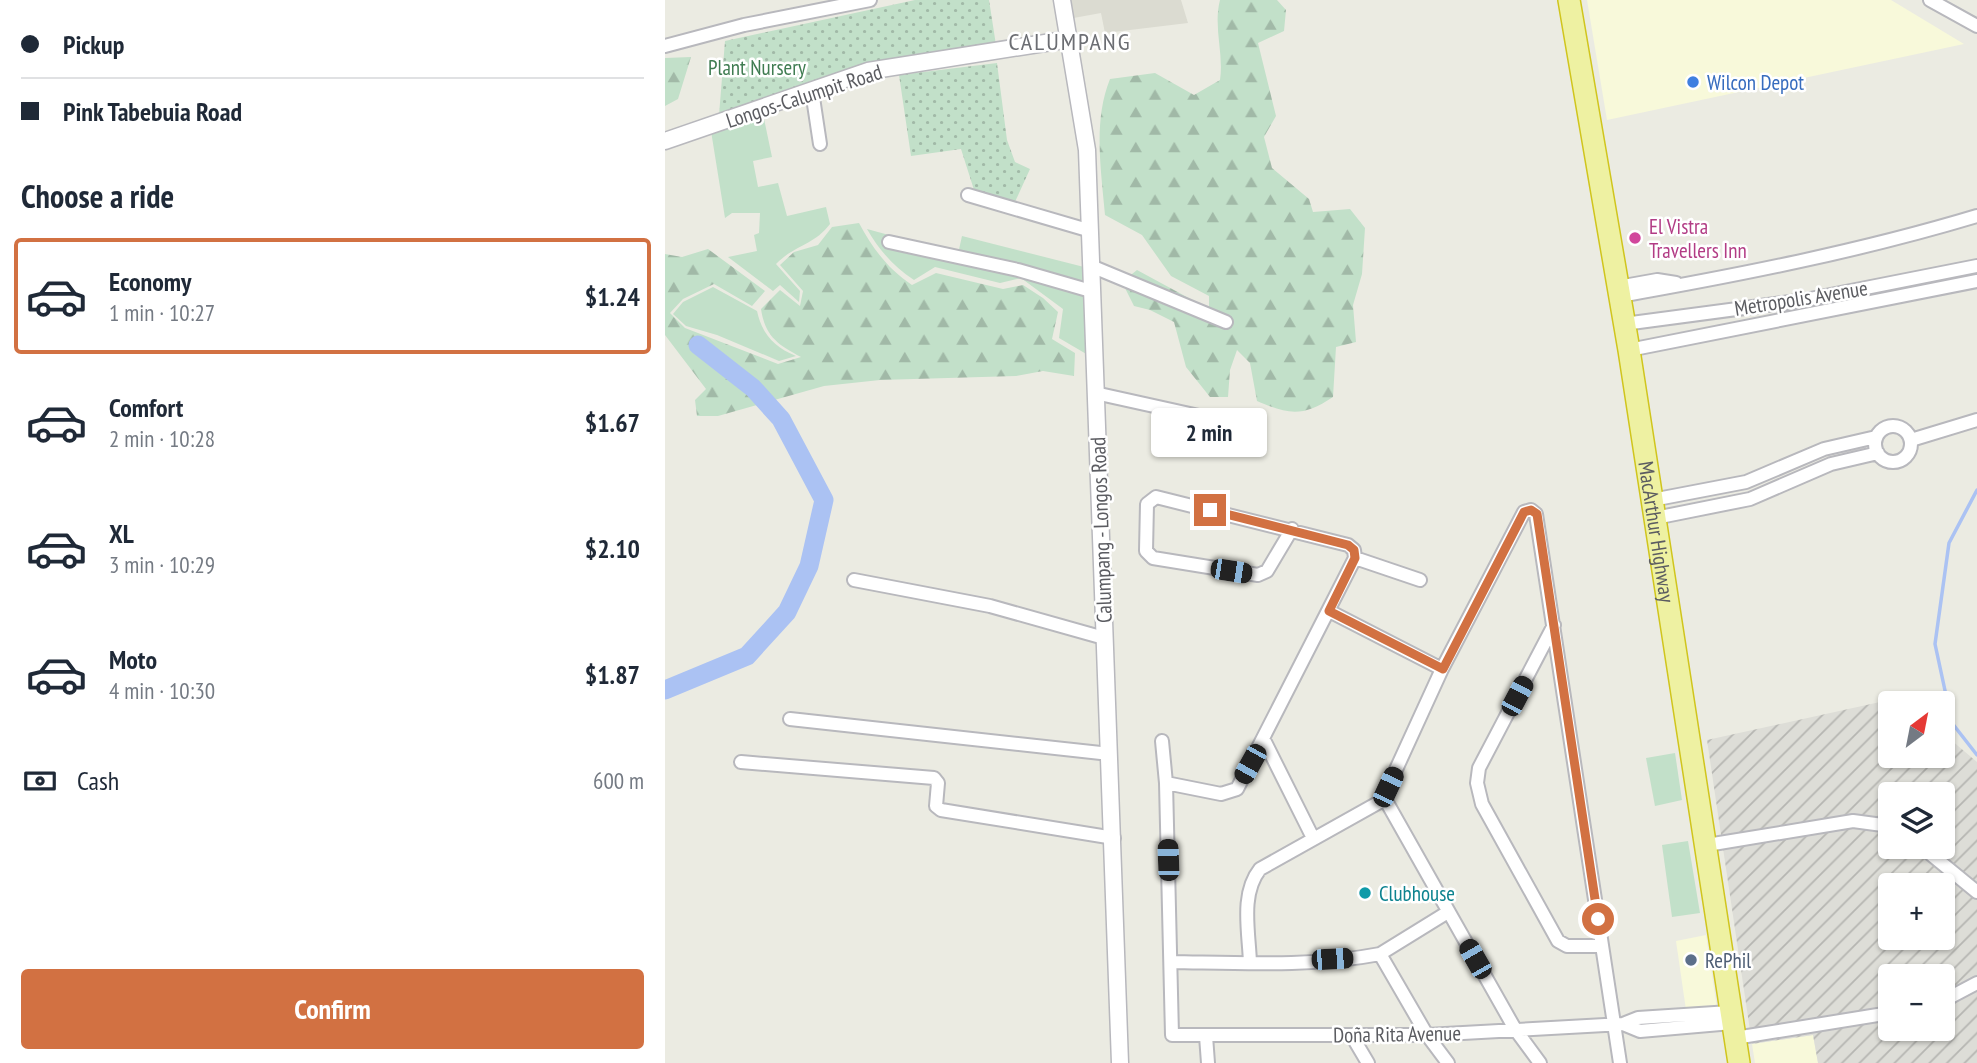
<!DOCTYPE html>
<meta charset="utf-8">
<style>
:root{--surface:#fff;--page:#f2f2f3;--text:#1f2937;--muted:#747a83;--line:#e0e1e3;--accent:#d27142}
body{margin:0;font-family:"PT Sans Narrow",sans-serif;background:var(--page);color:var(--text);height:100vh;display:flex;flex-direction:column;font-size:26px;white-space:nowrap}
*{box-sizing:border-box;margin:0}
p{font-size:23px;color:var(--muted)}
.icon{flex:none;width:38px;height:38px;fill:none;stroke:currentColor;stroke-width:2;stroke-linecap:round;stroke-linejoin:round}
.map{position:relative;flex:1;overflow:hidden}
.drawer{display:flex;flex-direction:column;background:var(--surface);width:665px}
.drawer>*{flex:none}
.top-card{display:grid;align-content:center;height:154px;padding:0 21px;background:var(--surface)}
.needle{width:46px;rotate:32deg}
.buttons{position:absolute;left:1213px;top:691px;display:grid;gap:14px}
.buttons a{display:grid;place-items:center;width:77px;height:77px;border-radius:7px;background:var(--surface);box-shadow:0 2px 5px #0004;font-size:35px}
.end{position:absolute;width:32px;height:32px;margin:-16px;border:9px solid #d27142;background:#fff;box-shadow:0 0 0 4px #fff}
.from{border-radius:50%}
.bubble{position:absolute;height:49px;border-radius:7px;background:var(--surface);box-shadow:0 2px 5px #0004;font-size:23px;font-weight:600;line-height:49px;text-align:center}
.car{position:absolute;width:21px;height:42px;margin:-21px -10px;border-radius:9px;box-shadow:0 0 5px 2px #0007;background:linear-gradient(#222 24%,#8ab4d8 0 40%,#222 0 76%,#8ab4d8 0 86%,#222 0)}
.top-card b{display:flex;align-items:center;gap:24px;height:66px;font-size:26px}
.top-card b+b{border-top:2px solid var(--line)}
.top-card i{width:18px;height:18px;background:var(--text)}
ul{padding:0;list-style:none}
li{display:flex;align-items:center;gap:21px;height:116px;margin:0 14px 10px;padding:0 7px;border:4px solid transparent;border-radius:7px}
li div{flex:1}
li b{display:block;font-size:26px}
li em{font-style:normal;font-weight:600}
li.on{border-color:var(--accent)}
li>.icon{width:63px;height:63px;stroke-width:1.5}
h2{padding:0 21px;font-size:32px;line-height:84px}
.pay{display:flex;align-items:center;gap:18px;height:77px;padding:0 21px;font-size:26px}
.pay p{margin-inline-start:auto}
.action{display:flex;gap:14px;margin-top:auto;padding:14px 21px}
.action a{flex:1;height:80px;border-radius:7px;background:var(--accent);color:#fff;font-size:28px;font-weight:600;line-height:80px;text-align:center}
main{display:flex;flex:1;min-height:0}
.map>svg:first-child{display:block}
</style>
<main>
<section class="drawer">
<div class="top-card">
<b><i class="from"></i>Pickup</b>
<b><i></i>Pink Tabebuia Road</b>
</div>
<h2>Choose a ride</h2>
<ul>
<li class="on"><svg class="icon" aria-label="car" viewBox="0 0 24 24"><path d="M5 17H2v-5l4-1 3-4h7l3 4 3 1v5h-3M9 17h6M6 11h13"/><circle cx="7" cy="17" r="2"/><circle cx="17" cy="17" r="2"/></svg><div><b>Economy</b><p>1 min · 10:27</p></div><em>$1.24</em></li>
<li><svg class="icon" aria-label="car" viewBox="0 0 24 24"><path d="M5 17H2v-5l4-1 3-4h7l3 4 3 1v5h-3M9 17h6M6 11h13"/><circle cx="7" cy="17" r="2"/><circle cx="17" cy="17" r="2"/></svg><div><b>Comfort</b><p>2 min · 10:28</p></div><em>$1.67</em></li>
<li><svg class="icon" aria-label="car" viewBox="0 0 24 24"><path d="M5 17H2v-5l4-1 3-4h7l3 4 3 1v5h-3M9 17h6M6 11h13"/><circle cx="7" cy="17" r="2"/><circle cx="17" cy="17" r="2"/></svg><div><b>XL</b><p>3 min · 10:29</p></div><em>$2.10</em></li>
<li><svg class="icon" aria-label="car" viewBox="0 0 24 24"><path d="M5 17H2v-5l4-1 3-4h7l3 4 3 1v5h-3M9 17h6M6 11h13"/><circle cx="7" cy="17" r="2"/><circle cx="17" cy="17" r="2"/></svg><div><b>Moto</b><p>4 min · 10:30</p></div><em>$1.87</em></li>
</ul>
<div class="pay"><svg class="icon" aria-label="cash" viewBox="0 0 24 24"><path d="M3 7h18v10H3z"/><circle cx="12" cy="12" r="2"/></svg>Cash<p>600 m</p></div>
<div class="action"><a>Confirm</a></div>
</section>
<div class="map">
<svg width="1312" height="1063" viewBox="0 0 1312 1063">
<defs>
<pattern id="industrial-furrows" width="10" height="10" patternUnits="userSpaceOnUse" patternTransform="scale(1.75)"><rect width="10" height="10" fill="#ddddd7"/><path d="M-1 1l2-2M0 10L10 0M9 11l2-2" fill="none" stroke="#b6b6b2"/></pattern>
<pattern id="forest-firs" width="22" height="20" patternUnits="userSpaceOnUse" patternTransform="scale(1.75)"><rect width="22" height="20" fill="#c2e0c9"/><path d="M5 1l3.5 6h-7zM16 11l3.5 6h-7z" fill="#a1b9a7"/></pattern>
<pattern id="park-dots" width="8" height="8" patternUnits="userSpaceOnUse" patternTransform="scale(1.75)"><rect width="8" height="8" fill="#c2e0c9"/><path d="M2 2h.1M6 6h.1" fill="none" stroke="#a1b9a7" stroke-width="1.8" stroke-linecap="round"/></pattern>
</defs>
<rect width="100%" height="100%" fill="#ebebe2"/>
<path fill="#f8f9da" d="M922,0H1226L1299,44L942,120Z
M1041,935L1052,1008L1021,1010L1011,941Z
M1148,1035L1153,1063H1090L1087,1044Z"/>
<path fill="url(#industrial-furrows)" fill-rule="evenodd" d="M1265,691L1271,703L1225,704V756H1278V720L1286,740L1312,762V1063H1153L1148,1035L1087,1044L1042,740ZM1225,794H1278V847H1225ZM1225,886H1278V938H1225ZM1225,976H1278V1029H1225Z"/>
<path fill="#dbdbd1" d="M399,0H516L523,23L440,33L436,13L403,19Z"/>
<path fill="#c2e0c9" d="M98,114L107,157L88,161L93,187L113,183L122,216L161,207L165,224C148,246 131,244 111,264L135,291L134,302L115,285L108,291L63,257L92,251L89,235L94,233L95,213H67L60,218L46,131Z
M202,229L293,254L297,236L419,267L423,355L394,338L398,309L356,278L335,283L270,267L249,280C229,267 214,250 202,229Z
M48,287L92,311C97,334 109,347 131,356L114,361L52,335L21,326L8,314L18,302Z
M1010,753L1017,800L990,806L981,758Z
M1023,841L1035,913L1007,917L997,845Z"/>
<path fill="url(#forest-firs)" d="M555,0H612L621,10L619,31L593,43L611,116L599,137L607,168L644,199L648,212L685,209L700,228L697,274L688,305L691,342L671,347L668,397C638,417 624,415 592,401L585,363L572,350L565,370L563,397H545L521,367L509,322L485,310L469,306L457,282L472,270L544,309V296L506,276L477,235L440,215C436,169 428,121 445,79L490,73L529,95L555,80C559,53 548,27 555,0Z
M26,57L13,99L0,106V58Z
M194,223C208,249 223,269 247,285L271,273L338,289L358,285L378,298L393,312L387,339L410,353L409,376L378,371L351,376L215,380L159,386L53,416H32L30,400L41,389L0,335V254L17,257L43,249L100,291L87,306L49,284L18,299L5,313L20,328L113,364L136,357C113,345 100,336 96,309L115,290L135,306L138,291L115,265L129,252L153,245L167,227Z"/>
<path fill="url(#park-dots)" d="M250,0H324L331,45L54,115L60,41Z
M332,63L342,140L350,162L365,169L349,204L310,193L296,149L246,156L234,75Z"/>
<g fill="none" stroke-linecap="round" stroke-linejoin="round">
<path stroke="#abc2f3" stroke-width="3.5" d="M1312,490L1284,543L1270,644L1287,723L1312,755"/>
<path stroke="#abc2f3" stroke-width="19" d="M0,690L82,656L122,612L144,566L159,500L116,419L88,388L33,345"/>
<g stroke="#b8b8bd" stroke-width="16">
<path id="minor" d="M1265,0L1312,26
M0,46L79,25L205,0
M147,91L155,144
M303,195L426,231
M224,242L353,270L426,291
M426,266L561,322
M953,287L992,280L1011,283
M955,296C1074,275 1196,251 1312,216
M959,324L1140,300L1312,266
M964,350L1312,281
M430,393L543,418
M1210 444a18 18 0 1 1 36 0a18 18 0 1 1-36 0Z
M1246,440L1312,420
M987,500L1081,482L1159,449L1211,437
M990,518L1085,499L1166,464L1213,453
M690,558L755,580
M189,580L325,606L439,638
M664,611L777,669
M889,625L814,768L812,783L817,804L893,941L902,946H937
M125,719L445,754
M599,740L648,838
M497,741L501,783L507,1035H762L958,1024L973,1018L1065,1012
M76,762L269,778L273,783L271,806L276,810L449,838
M501,783L556,794L572,789L690,558L689,550L683,545L491,497L482,504L481,551L488,558L593,575L602,571L627,529
M1042,845L1188,821L1225,826
M1257,847L1312,892
M715,954L783,912
M507,962C575,963 648,967 715,954L762,1035L783,1063
M585,963C584,932 575,894 595,869L720,799
M1278,1001L1312,983
M958,1024L975,1031L1067,1023
M541,1036L543,1063
M687,1036L703,1063
M1070,1038L1225,1013
M875,1063L850,1029L720,799L723,787L777,669L859,512L866,510L871,514L955,1063"/>
</g>
<g stroke="#b8b8bd" stroke-width="19">
<path id="tertiary" d="M397,0L422,150L455,1063
M0,141L203,71L405,39"/>
</g>
<g stroke="#d0c51d" stroke-width="24">
<g id="trunk">
<path id="s1" d="M904,0L964,350L1074,1063"/>
</g>
</g>
<use href="#minor" stroke="#fff" stroke-width="12"/>
<use href="#tertiary" stroke="#fff" stroke-width="16"/>
<use href="#trunk" stroke="#eef1a2" stroke-width="21"/>
</g>
<g fill="none" stroke-linecap="round" stroke-linejoin="round">
<path stroke="#d27142" stroke-width="9" d="M545,510L683,545L689,550L690,558L664,611L778,669L859,512L866,510L872,514L933,919"/>
</g>
<circle fill="#3f7fe0" stroke="#fff" stroke-width="2.5" cx="1028" cy="82" r="7"/>
<circle fill="#d1479c" stroke="#fff" stroke-width="2.5" cx="970" cy="238" r="7"/>
<circle fill="#0f9aa8" stroke="#fff" stroke-width="2.5" cx="700" cy="893" r="7"/>
<circle fill="#5c6f8a" stroke="#fff" stroke-width="2.5" cx="1026" cy="960" r="7"/>
<g text-anchor="middle" dominant-baseline="central" stroke-width="5" stroke-linejoin="round" paint-order="stroke">
<g font-size="21" fill="#3f7c51" stroke="#fff">
<text x="92" y="67">Plant Nursery</text>
</g>
<g font-size="21" fill="#366cbe" stroke="#fff" text-anchor="start">
<text x="1042" y="82">Wilcon Depot</text>
</g>
<g font-size="21" fill="#5b5c61" stroke="#fff">
<text transform="translate(139 96) rotate(-18)">Longos-Calumpit Road</text>
<text transform="translate(1136 298) rotate(-9)">Metropolis Avenue</text>
<text transform="translate(436 530) rotate(-92)">Calumpang - Longos Road</text>
<text stroke="none"><textPath href="#s1" startOffset="539">MacArthur Highway</textPath></text>
<text transform="translate(732 1034) rotate(-1)">Doña Rita Avenue</text>
</g>
<g font-size="21" fill="#b23c85" stroke="#fff" text-anchor="start">
<text x="984" y="226">El Vistra<tspan x="984" dy="24">Travellers Inn</tspan></text>
</g>
<g font-size="21" fill="#0d838f" stroke="#fff" text-anchor="start">
<text x="714" y="893">Clubhouse</text>
</g>
<g font-size="21" fill="#4e5e75" stroke="#fff" text-anchor="start">
<text x="1040" y="960">RePhil</text>
</g>
<g font-size="24" letter-spacing="2" fill="#6c6e73" stroke="#fff">
<text x="405" y="41">CALUMPANG</text>
</g>
</g>
</svg>
<div class="buttons">
<a><svg class="needle" viewBox="-14 -14 28 28"><path d="M0-13l5 13h-10z" fill="#e53935"/><path d="M0 13l5-13h-10z" fill="#747a83"/></svg></a>
<a><svg class="icon" aria-label="layers" viewBox="0 0 24 24"><path d="M12 4l9 5-9 5-9-5zM3 14l9 5 9-5"/></svg></a>
<a>+</a>
<a>−</a>
</div>
<i class="end from" style="left:933px;top:919px"></i>
<i class="end" style="left:545px;top:510px"></i>
<div class="bubble" style="left:486px;top:408px;width:116px">2 min</div>
<i class="car" style="left:566px;top:571px;rotate:99deg"></i>
<i class="car" style="left:852px;top:696px;rotate:28deg"></i>
<i class="car" style="left:585px;top:764px;rotate:209deg"></i>
<i class="car" style="left:723px;top:787px;rotate:25deg"></i>
<i class="car" style="left:503px;top:860px;rotate:358deg"></i>
<i class="car" style="left:667px;top:959px;rotate:87deg"></i>
<i class="car" style="left:810px;top:959px;rotate:330deg"></i>
</div>
</main>
